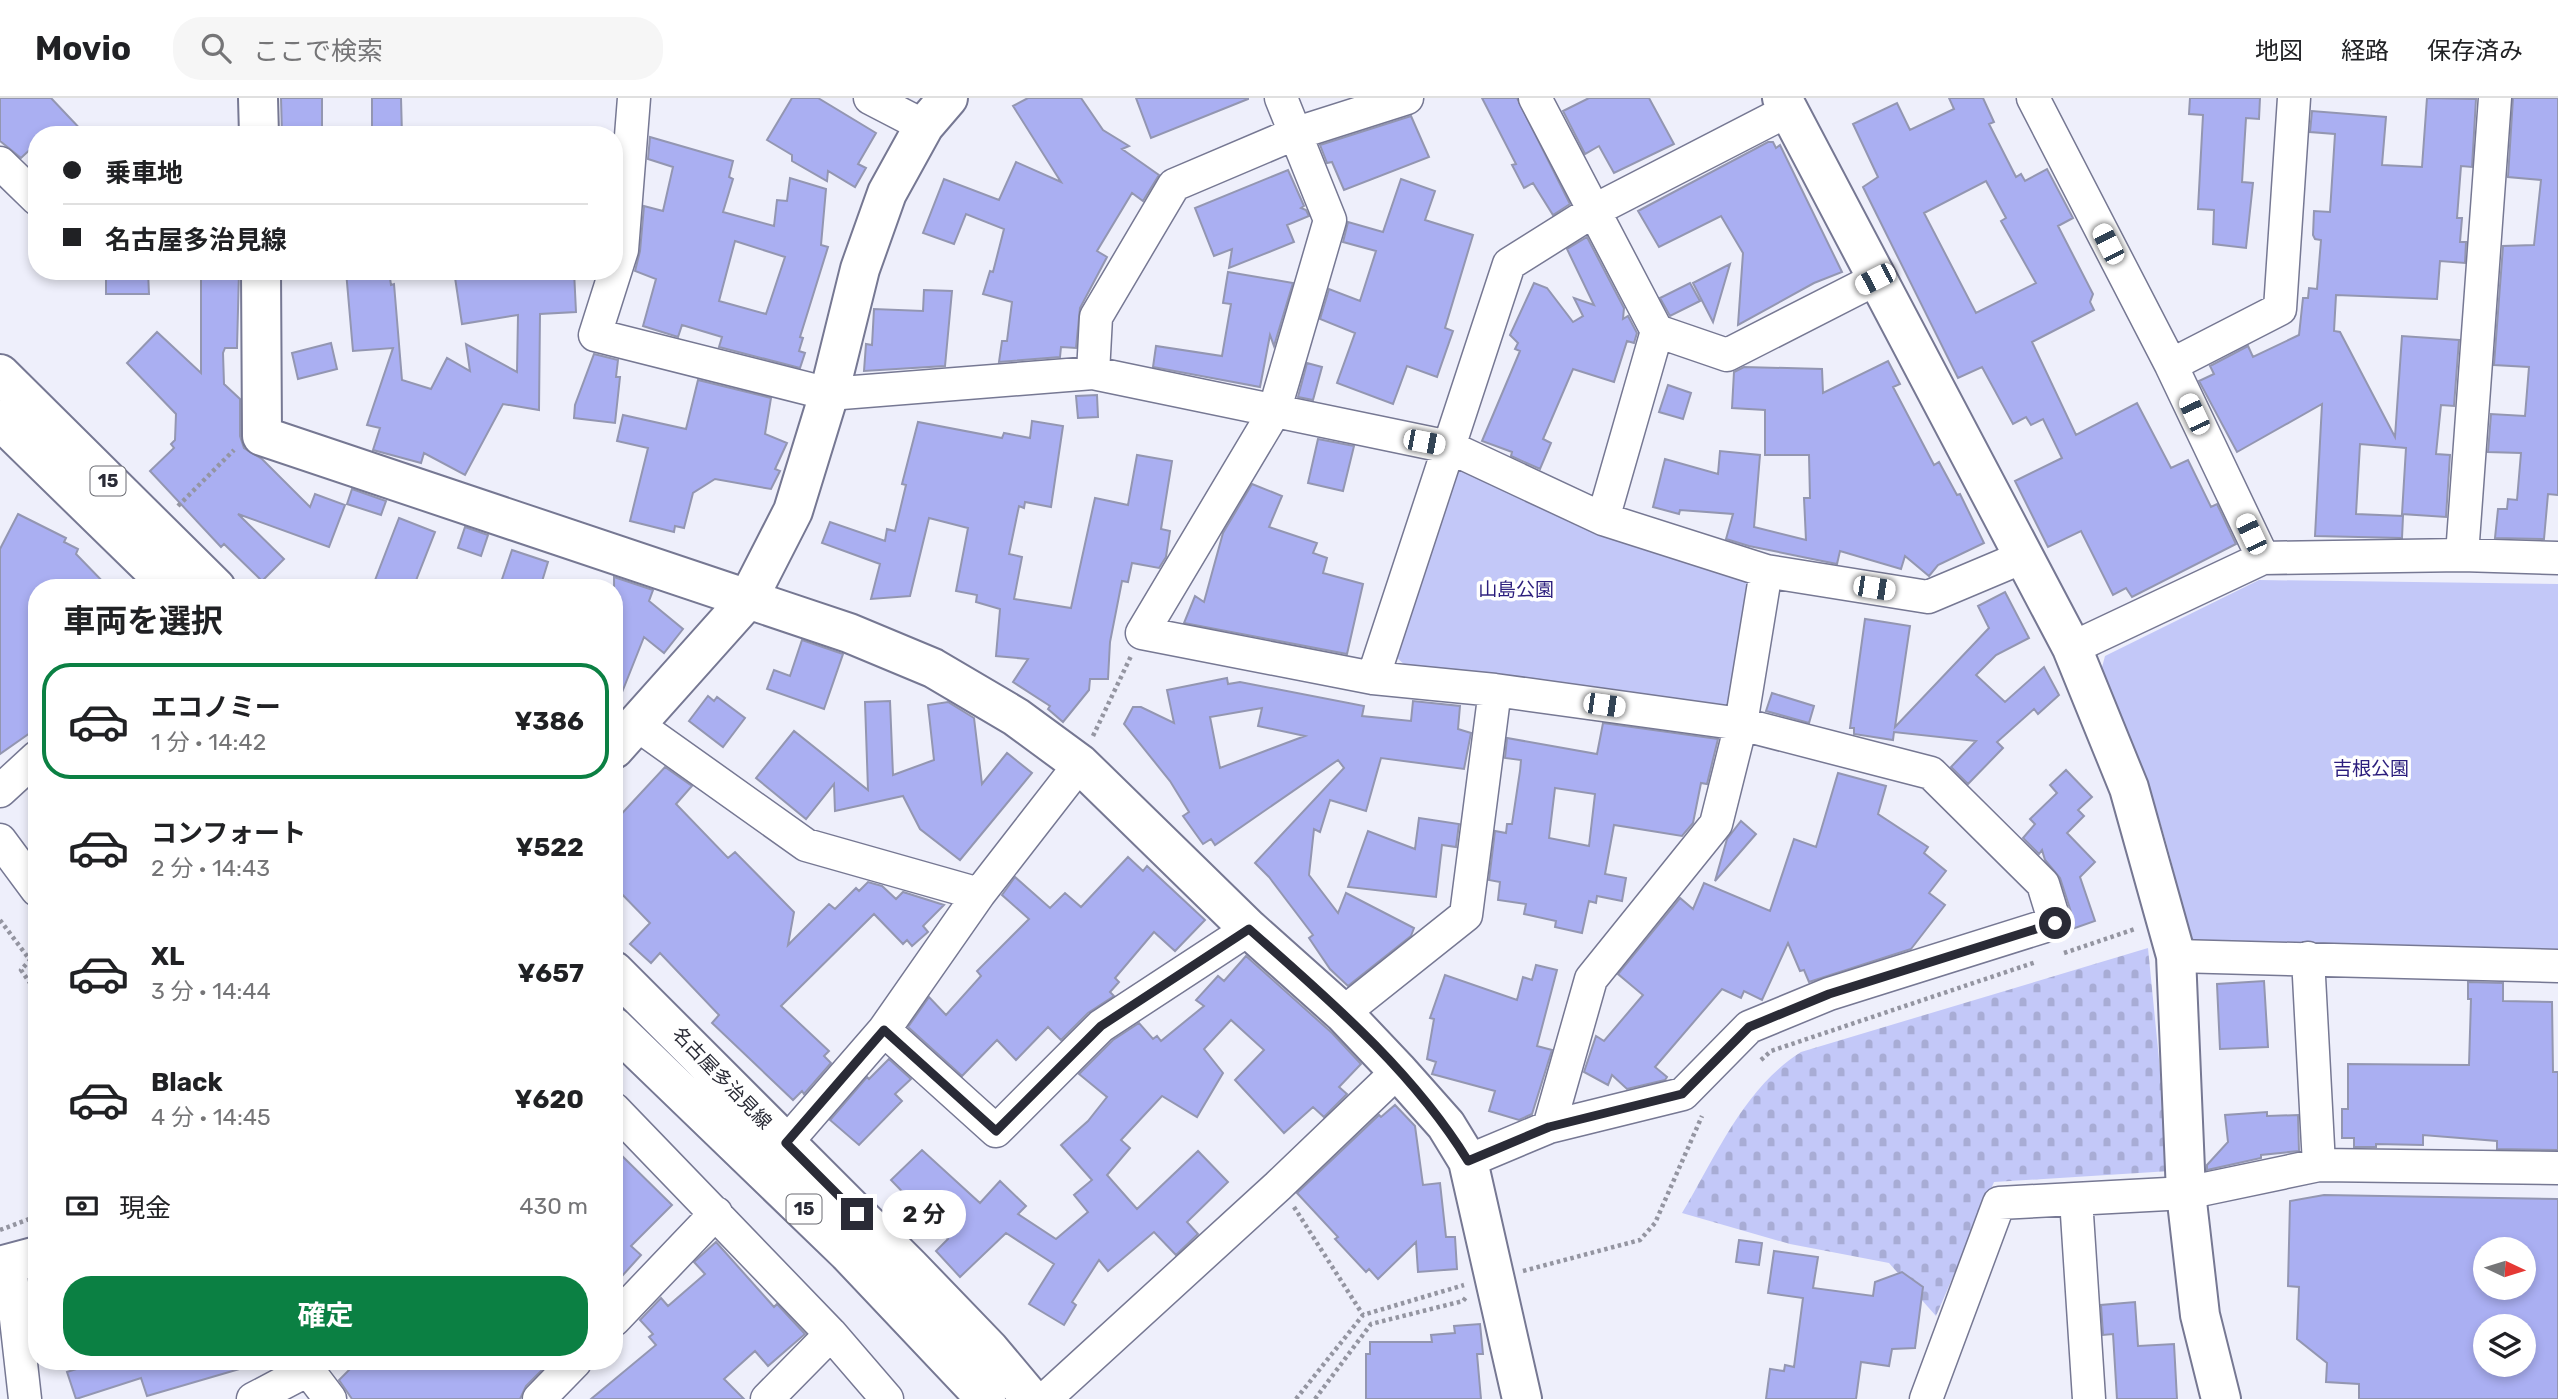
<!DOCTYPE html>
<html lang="ja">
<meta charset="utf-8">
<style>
:root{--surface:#fff;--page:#f6f6f6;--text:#202124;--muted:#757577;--line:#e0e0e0;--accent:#0b8043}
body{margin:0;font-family:Rubik,"Noto Sans JP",sans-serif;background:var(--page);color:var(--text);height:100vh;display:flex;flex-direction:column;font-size:26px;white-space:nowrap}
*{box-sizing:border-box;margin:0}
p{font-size:23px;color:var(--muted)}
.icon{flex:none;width:38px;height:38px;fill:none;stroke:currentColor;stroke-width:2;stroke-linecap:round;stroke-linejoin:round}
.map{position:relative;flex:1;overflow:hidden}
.side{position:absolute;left:28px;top:481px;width:595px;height:791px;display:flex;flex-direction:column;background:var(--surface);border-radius:28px;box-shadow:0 4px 10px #0003}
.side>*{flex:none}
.guide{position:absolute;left:28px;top:28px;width:595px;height:154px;border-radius:28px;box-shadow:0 4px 10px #0003;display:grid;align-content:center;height:154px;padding:0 35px;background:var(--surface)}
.needle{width:46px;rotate:94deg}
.fabs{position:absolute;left:2473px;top:1139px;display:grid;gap:14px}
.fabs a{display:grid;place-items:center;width:63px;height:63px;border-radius:50%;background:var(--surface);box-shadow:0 4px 10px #0003;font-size:35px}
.end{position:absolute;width:32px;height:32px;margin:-16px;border:9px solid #2a2b36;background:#fff;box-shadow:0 0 0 4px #fff}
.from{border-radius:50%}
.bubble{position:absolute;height:49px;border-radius:24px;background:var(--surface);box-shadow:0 4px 10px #0003;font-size:23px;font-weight:700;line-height:49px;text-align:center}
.car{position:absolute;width:21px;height:42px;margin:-21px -10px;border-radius:9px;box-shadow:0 0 5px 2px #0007;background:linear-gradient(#fff 24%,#345 0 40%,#fff 0 76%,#345 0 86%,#fff 0)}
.guide b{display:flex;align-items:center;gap:24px;height:66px;font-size:26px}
.guide b+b{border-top:2px solid var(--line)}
.guide i{width:18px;height:18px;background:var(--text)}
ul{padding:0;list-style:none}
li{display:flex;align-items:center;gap:21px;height:116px;margin:0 14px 10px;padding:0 21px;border:4px solid transparent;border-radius:28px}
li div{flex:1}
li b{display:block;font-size:26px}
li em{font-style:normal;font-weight:700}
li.on{border-color:var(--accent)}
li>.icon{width:63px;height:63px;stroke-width:1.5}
h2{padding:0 35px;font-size:32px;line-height:84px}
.pay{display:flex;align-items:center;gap:18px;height:77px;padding:0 35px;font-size:26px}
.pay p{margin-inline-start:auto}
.button{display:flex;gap:14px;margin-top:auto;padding:14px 35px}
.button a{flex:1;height:80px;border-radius:28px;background:var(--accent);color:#fff;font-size:28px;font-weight:700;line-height:80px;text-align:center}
header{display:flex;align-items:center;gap:42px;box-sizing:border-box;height:98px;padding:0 35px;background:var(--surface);border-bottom:2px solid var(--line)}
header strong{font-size:33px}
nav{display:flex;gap:38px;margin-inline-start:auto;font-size:24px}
.search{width:490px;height:63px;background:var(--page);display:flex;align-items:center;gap:18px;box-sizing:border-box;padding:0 24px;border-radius:28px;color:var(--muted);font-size:26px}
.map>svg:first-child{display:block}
</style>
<header>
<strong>Movio</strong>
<div class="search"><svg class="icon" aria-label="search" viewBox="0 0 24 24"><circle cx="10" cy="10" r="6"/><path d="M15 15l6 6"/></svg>ここで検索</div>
<nav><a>地図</a><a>経路</a><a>保存済み</a></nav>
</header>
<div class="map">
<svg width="2558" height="1301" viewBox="0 0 2558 1301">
<defs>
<pattern id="cemetery-stones" width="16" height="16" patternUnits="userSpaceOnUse" patternTransform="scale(1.75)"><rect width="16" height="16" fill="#c3c8f8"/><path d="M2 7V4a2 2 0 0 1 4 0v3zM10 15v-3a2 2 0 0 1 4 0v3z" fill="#a8acd5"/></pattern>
</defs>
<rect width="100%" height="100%" fill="#eeeffb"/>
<path fill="url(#cemetery-stones)" d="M2148,850L2170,1073L1994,1084L1936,1218L1889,1165L1790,1146L1682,1115C1716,1058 1744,990 1801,954Z"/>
<path fill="#c3c8f8" d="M1461,366L1751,473L1732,606L1722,614L1406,568L1396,559L1453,373Z
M2259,482L2558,486V861L2198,852C2183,837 2182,813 2178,792C2162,715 2132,645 2101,573L2105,558Z"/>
<path fill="#aaaff2" stroke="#9396b1" stroke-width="2" fill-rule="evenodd" d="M0,0H51L86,37H37V45L21,60L0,43Z
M281,0H322V37H282Z
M372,0H401L402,37H372Z
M792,0H818L876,35L858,66L866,70L855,89L828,73L827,83L792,63V57L767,42Z
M1028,0H1081L1103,32L1129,48L1122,51L1159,77L1143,103L1132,95L1097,153L1107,159L1080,210L1076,250L1061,249L1060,259L999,264L1002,243H1007L1012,204L983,196L990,173L993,174L1004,131L966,116L954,146L923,135L944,81L999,102L1016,64L1061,84L1013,8Z
M1136,0H1248V1L1151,40Z
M1482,0H1517L1570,106L1553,117L1533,85L1524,90L1512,67L1516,66Z
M1589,0H1649L1674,46L1614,75L1599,48L1585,56L1563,13Z
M1949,0H1983L1994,24L1989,26L2016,79L2021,76L2025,83L2047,71L2073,120L2058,128L2093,196L2090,204L2094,212L2032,244L2076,337L2137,305L2171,370L2188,362L2211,409L2217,406L2236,446L2132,499L2126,490L2113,497L2081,433L2048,449L2015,383L2062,360L2043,321L2031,327L2026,319L2013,326L1982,269L1958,280L1863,89L1878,79L1853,26L1897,5L1910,32L1954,11ZM1986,83L2006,120L2001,123L2036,185L1976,215L1924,115Z
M2190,0H2260L2259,21L2246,20L2242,84L2253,85L2246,150L2213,146L2214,112L2198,111L2203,17L2189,16Z
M2427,0L2476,1L2472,69L2461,68L2457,120H2462L2460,144H2466L2465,165L2440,163L2437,201L2336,197L2334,233L2340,234L2395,339L2402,238L2459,242L2454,308L2441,307L2436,356L2450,357L2446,419L2402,416L2406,350L2360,346L2356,416L2403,418L2402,440L2315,438L2322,306L2237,354L2199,283L2214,276L2210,268L2248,248L2253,259L2299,237L2303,200H2308L2309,190L2317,191L2321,142L2315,141L2313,137L2314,113L2330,114L2335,36L2310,34L2312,13L2386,19L2382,67L2422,69Z
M2513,0H2558V397L2548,396L2544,441L2495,440L2498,411H2507L2508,401L2517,402L2521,355L2488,354L2491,316L2525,318L2529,269L2494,267L2503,148L2534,147L2541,82L2508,79Z
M1411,18L1429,59L1344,92L1332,64L1327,65L1320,47Z
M650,39L733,63L729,79L733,81L723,114L774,128L777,102L787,103L790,80L826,91L821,147L828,149L800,239L803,240L799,253L805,255L800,270L719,249L722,239L682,227L678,239L643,228L656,181L635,173L640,153L644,108L663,113L673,69L648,61ZM735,143L785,159L766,216L719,203Z
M1768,44H1773L1776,50L1780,47L1842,174L1814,185L1738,227L1743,155L1721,118L1659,149L1638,113Z
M1288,72L1304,108L1301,110L1306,112L1309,118L1287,127L1294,144L1229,170L1232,151L1214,158L1195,110Z
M1401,81L1435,93L1425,122L1473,137L1445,230L1453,233L1437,279L1407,268L1393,306L1337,285L1355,235L1320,221L1329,191L1360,203L1376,153L1343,144L1348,124L1383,134Z
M1587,139L1624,210L1623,221L1628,218L1637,235L1634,245L1627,243L1614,284L1573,271L1543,341L1551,345L1540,371L1511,358L1512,354L1482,343L1520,253L1515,251L1518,245L1510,237L1534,185L1547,190L1573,224L1583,218L1574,200L1594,207L1567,151Z
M1730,166L1713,224L1693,185Z
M106,173H148L149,196H106Z
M201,173H239L237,250H225L223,255L224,286L240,301V338L244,350L262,361L310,409L315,396L345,407L329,449L238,416L284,461L262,483L224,446L221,449L150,373L174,350L171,346L175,342L176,316L127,265L157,234L201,275Z
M346,173H389L391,187L394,186L402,282L431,291L447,260L470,273L466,246L517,274L518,217L462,226L454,173H574L576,214L540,216L539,312L503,306L465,377L424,355L421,365L373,352L380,330L367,327L393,250L353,253Z
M1228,174L1293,185L1274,248L1270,237L1260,289L1153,269L1156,248L1222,258L1231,206L1223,205Z
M1690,185L1700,203L1670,218L1660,200Z
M924,192L952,193L945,268L864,273L866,246L872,247L874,211L923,213Z
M331,245L337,271L298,281L292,255Z
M594,256L618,262L616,279H620L615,325L574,320L575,307Z
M1888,263L1900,286L1893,289L1934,367L1939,364L1957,397L1960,396L1984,445L1938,467L1929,478L1905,458L1901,471L1840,453L1837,466L1749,448L1726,441L1733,416L1680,412L1679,416L1653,409L1665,361L1718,376L1720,353L1760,357L1754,429L1806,442L1804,400H1810L1809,357H1765V312L1732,310L1734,274L1744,269L1822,271L1823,295Z
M1307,265L1322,269L1313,302L1298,299Z
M698,282L771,300L765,336L787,345L775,371L780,373L771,391L715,381L693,395L684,430L675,428L674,434L630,423L648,350L617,343L623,317L686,331Z
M1668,287L1691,295L1683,321L1659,314Z
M1097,297L1098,319L1078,320L1076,298Z
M1032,323L1063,328L1051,409L1025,404L1024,410L1019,408L1009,456L1022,459L1014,501L1071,510L1095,400L1128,407L1137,357L1172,363L1161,431L1170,433L1166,459L1159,470L1132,465L1128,484L1122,483L1110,544L1108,581H1090L1089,592L1063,624L1048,611L1050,608L1013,584L1028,561L996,558L1000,511L976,504L977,497L956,493L968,430L929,420L910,498L871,501L880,466L822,445L830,424L885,443L887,431L895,433L906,387L902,386L918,324L1002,340L1004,335L1030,340Z
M1318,341L1354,348L1343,393L1308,385Z
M1252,386L1282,398L1269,429L1317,445L1313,455L1327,460L1323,475L1363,486L1347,556L1184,525L1195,498L1204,504L1223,435Z
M352,391L386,403L381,417L347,406Z
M18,416L66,440L64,444L78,451L76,456L109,490H37V630L0,656V451Z
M399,420L435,434L413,490H372Z
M465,429L488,437L481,458L458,450Z
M512,452L548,464L540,490H499Z
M614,479L653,492L649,503L683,531L664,555L644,539L615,612Z
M2005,494L2029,540L1996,557L1976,577L2005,604L2044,569L2059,597L2038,616L2034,611L1997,644L2003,650L1968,686L1951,669L1976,643L1894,634L1893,642L1854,636V630H1850L1865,521L1910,528L1895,629L1989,530L1978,508Z
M802,542L843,556L824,611L767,591L774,572L790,578Z
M1227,580L1228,586L1240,584L1364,608L1362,618L1411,623L1413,603L1460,608L1458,631L1471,635L1464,671L1381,660L1366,713L1330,702L1320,734L1314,731L1309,777L1338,815L1346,795L1414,830L1411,838L1348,888L1330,871L1309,840L1313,837L1269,779L1255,765L1344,670L1338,662L1215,747L1211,741L1203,746L1183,718L1189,714L1170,683L1124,626L1133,609H1141L1174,625L1167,592ZM1262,610L1258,628L1305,638L1220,670L1210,619Z
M1772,595L1814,608L1809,625L1766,613Z
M708,598L714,603L717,599L745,620L723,649L689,623Z
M890,603L893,677L934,662L928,607L948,604L974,620L982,686L1007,655L1032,675L960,762L920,731L903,698L835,713L834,686L806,721L756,680L794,633L868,692L865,604Z
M1603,625L1718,641L1707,686L1701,685L1693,725L1682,738L1614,727L1605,776L1626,780L1622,803L1597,798L1596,805L1589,803L1582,835L1555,829L1556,823L1524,816L1526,806L1498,802L1500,784L1489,782L1495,733L1506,735L1507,726H1512L1520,673L1521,662L1505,660L1507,640L1597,656ZM1555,690L1595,696L1589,748L1549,740Z
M665,669L692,688L676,706L728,760L735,754L794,814L788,847L829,806L835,811L856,790L859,793L868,784L882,788L896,801L903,794L944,807L923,828L928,834L912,848L907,842L903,846L874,816L781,908L829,953L824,958L831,965L804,996L802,993L793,1002L712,925L719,917L660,855L651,865L630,846L650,825L614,788V724Z
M2066,672L2092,699L2078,712L2084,718L2067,735L2095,764L2080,779L2095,823L2072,831L2073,820L2060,780L2045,762L2042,752L2039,756L2023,740L2035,726L2030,721L2057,695L2050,687Z
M1838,675L1886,688L1878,716L1928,749L1924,755L1946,773L1929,795L1945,807L1911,851L1809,884L1804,872L1800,873L1788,845L1762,902L1744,893L1741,900L1722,891L1655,969L1667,979L1665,982L1627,991L1612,977L1608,987L1584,974L1596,938L1604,943L1643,897L1618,876L1680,800L1693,811L1704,785L1770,813L1794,741L1816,749Z
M1419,720L1459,726L1456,749L1442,747L1436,799L1348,789L1368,733L1415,751Z
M1741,723L1756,736L1715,783L1727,741Z
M1128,759L1143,773L1147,768L1205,822L1175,853L1154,834L1115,880L1119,884L1110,894L1114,898L1088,915L1061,942L1048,929L1016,962L997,942L962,978L908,929L929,899L946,917L981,878L977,873L1029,821L1002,797L1015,779L1050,810L1065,795L1081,809Z
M1246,858L1332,935L1361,966L1339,989L1347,996L1324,1019L1313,1009L1284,1035L1235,982L1264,952L1231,922L1204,951L1223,975L1197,1019L1162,998L1121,1042L1130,1050L1107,1077L1137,1111L1198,1053L1228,1084L1187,1124L1198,1136L1176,1157L1154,1134L1108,1173L1099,1162L1072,1204L1076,1207L1064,1227L1029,1206L1054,1166L1006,1135L960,1179L936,1153L948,1141L891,1082L922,1052L980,1105L1000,1083L1026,1108L1018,1116L1056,1141L1088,1114L1074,1097L1092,1082L1061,1047L1088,1023L1107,999L1079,976L1113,942L1139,925L1153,941L1157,938L1161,943L1204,908L1196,902L1218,878L1224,883Z
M1536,867L1557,872L1537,948L1552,952L1532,1016L1519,1022L1489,1013L1495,993L1432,976L1436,964L1427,961L1434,921L1430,920L1445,877L1517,902L1523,879L1532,882Z
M2264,883L2268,949L2220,951L2217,886Z
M2468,884L2503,885V903L2552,904L2553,974H2558V1052L2497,1051V1043L2423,1037V1047L2376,1046V1049H2354V1040H2342V1011H2348V966L2469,967L2471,901H2468Z
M889,961L911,981L895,996L902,1003L859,1047L830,1022L867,979L869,981Z
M1395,1007L1415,1028L1423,1087L1440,1085L1446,1139H1455L1457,1171L1418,1174L1416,1144L1378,1181L1369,1171L1366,1174L1335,1141L1338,1139L1297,1095L1379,1017L1381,1019Z
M2267,1014V1018L2298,1017L2299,1053L2261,1057V1060L2207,1072V1067L2228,1044L2225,1017Z
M614,1050L672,1107L631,1148L641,1157L614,1187Z
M2324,1097L2558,1101V1301H2359V1286L2326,1284L2327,1265L2297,1241L2299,1189L2288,1188L2290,1103ZM2485,1152H2524V1190H2485ZM2485,1228H2524V1267H2485Z
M1739,1142L1762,1145L1759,1167L1736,1164Z
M716,1144L774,1209L777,1206L805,1236L768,1268L755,1253L724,1281L744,1301H591L656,1247L649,1239L653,1236L640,1222L661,1200L668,1208L705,1176L694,1164Z
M1774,1153L1818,1159L1813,1190L1873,1198L1875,1184L1902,1174L1923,1189L1915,1250L1892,1251L1889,1268L1861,1264L1856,1301H1766L1770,1271L1784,1273L1785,1267L1794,1269L1803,1200L1768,1195Z
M2135,1204L2138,1248L2174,1246L2177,1301H2117L2113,1236L2103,1237L2101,1207Z
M1480,1226L1483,1256H1477L1481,1301H1366V1256H1370V1244H1432L1431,1237L1455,1235L1454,1228Z
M98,1264H243V1270L147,1298L141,1280L76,1301L67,1274Z
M357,1264H550L526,1288L520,1301H352L339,1282Z"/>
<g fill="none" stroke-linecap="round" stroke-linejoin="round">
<g stroke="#767893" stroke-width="35">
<path id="street" d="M634,0L622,152L595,237L829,296L1093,275L1449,349L1603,421L1766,473L1928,499L2023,459
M870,0L924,28
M1281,0L1330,122L1274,314L1142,535L1373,580L1495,592L1741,626L1931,675L2043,786L2055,825L1829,896L1749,929L1683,996L1549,1029L1468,1063
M1535,0L1657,233L1603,421
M2033,0L2171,267L2263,460
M0,65L37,101
M1657,233L1727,257L1876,181
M2171,267L2280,211L2294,0
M1093,275L1096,219L1174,87L1294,36L1407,0
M2462,457L2495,0
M2072,550L2263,460L2462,457L2558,460
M1373,580L1509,166L1595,112L1789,12
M636,626L806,747L979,796
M0,693L37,659
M0,742L37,792
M2176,858L2558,868
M2308,860L2319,1067
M1343,915L1466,817L1495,592
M884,932L996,1033L1101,928L1249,831
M614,1011L831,1236L887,1301
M1549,1029L1591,881L1716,726L1741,626L1766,473
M786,1045L884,932L979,796L1080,666
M2076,1101L2089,1301
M10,1167L25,1301
M614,1222L716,1115
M308,1272L330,1301
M253,1301L308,1272L314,1264
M539,1301L575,1264
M767,1301L831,1236
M1045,1301L1278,1088L1398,973
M1926,1301L1999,1105L2186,1095L2319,1067L2558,1070"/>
</g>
<g stroke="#767893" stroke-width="42">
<path id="secondary" d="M258,0L259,37
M1782,0L2072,550L2129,690L2176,858L2186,1095L2200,1217L2221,1301
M261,173L262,338L849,535L933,570L1016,619L1080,666L1249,831L1343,915L1398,973L1446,1027L1468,1063L1522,1301
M614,651L748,501L793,413L829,296L860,171L887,95L924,28L948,0
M0,1168L37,1158"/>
</g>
<g stroke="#767893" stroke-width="42">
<path id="primary" d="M0,276L216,490
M0,322L172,490
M614,873L910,1169L989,1251L1031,1301
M614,929L848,1155L986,1301"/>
</g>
<path stroke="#9495a1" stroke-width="4.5" stroke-dasharray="3.5 3.5" stroke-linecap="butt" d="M178,408L234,352
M1093,638L1131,558
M0,822L30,862L21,872L37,895
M2064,855L2135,831
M1761,962L1771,953L2036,864
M1294,1109L1363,1217
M0,1132L37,1118
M1523,1173L1640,1142L1655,1125L1702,1018
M1296,1301L1363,1217L1464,1187
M1315,1301L1371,1226L1463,1203L1467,1198"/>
<use href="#street" stroke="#fff" stroke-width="32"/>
<use href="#secondary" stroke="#fff" stroke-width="38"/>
<use href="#primary" stroke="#fff" stroke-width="38"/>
</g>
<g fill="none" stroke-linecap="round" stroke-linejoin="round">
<path stroke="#2a2b36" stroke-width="9" d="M857,1116L786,1045L884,932L996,1033L1101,928L1249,831C1328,901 1412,972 1468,1063L1549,1029L1682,996L1749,929L1829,896L2055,825"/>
</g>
<g text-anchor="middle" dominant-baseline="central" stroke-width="7" stroke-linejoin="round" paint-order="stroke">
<g fill="#fff" stroke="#6a6b72" stroke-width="2">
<rect x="90.5" y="368.5" width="35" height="29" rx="5"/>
<rect x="786.5" y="1096.5" width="35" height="29" rx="5"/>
</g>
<g font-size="18" font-weight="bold" fill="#2a2b36">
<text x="108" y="383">15</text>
<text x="804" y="1111">15</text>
</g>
<g font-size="19" fill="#2c1e7d" stroke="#fff">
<text x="1516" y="491">山島公園</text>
<text x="2371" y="670">吉根公園</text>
</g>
<g font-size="19" fill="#2a2b36" stroke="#fff">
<text transform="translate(722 980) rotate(46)">名古屋多治見線</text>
</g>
</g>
</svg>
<div class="fabs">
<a><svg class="needle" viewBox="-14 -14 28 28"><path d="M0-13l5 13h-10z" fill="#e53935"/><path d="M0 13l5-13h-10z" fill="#757577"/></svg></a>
<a><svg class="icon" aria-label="layers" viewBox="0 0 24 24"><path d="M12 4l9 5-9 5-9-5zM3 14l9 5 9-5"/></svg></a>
</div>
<i class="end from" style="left:2055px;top:825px"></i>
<i class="end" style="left:857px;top:1116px"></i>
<div class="bubble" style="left:882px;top:1092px;width:84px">2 分</div>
<i class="car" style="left:2108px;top:146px;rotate:333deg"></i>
<i class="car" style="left:1875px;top:181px;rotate:243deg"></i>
<i class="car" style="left:2194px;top:316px;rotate:335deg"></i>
<i class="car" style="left:1424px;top:344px;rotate:101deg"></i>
<i class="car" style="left:2251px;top:436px;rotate:335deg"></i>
<i class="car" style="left:1874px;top:490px;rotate:99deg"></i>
<i class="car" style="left:1604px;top:607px;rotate:98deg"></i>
<div class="guide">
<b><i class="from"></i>乗車地</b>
<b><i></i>名古屋多治見線</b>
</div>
<section class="side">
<h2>車両を選択</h2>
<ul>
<li class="on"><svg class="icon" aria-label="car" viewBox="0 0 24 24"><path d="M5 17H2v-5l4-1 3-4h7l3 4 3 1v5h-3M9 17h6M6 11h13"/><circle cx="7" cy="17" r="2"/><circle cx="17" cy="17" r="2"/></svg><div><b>エコノミー</b><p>1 分 · 14:42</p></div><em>¥386</em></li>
<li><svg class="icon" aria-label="car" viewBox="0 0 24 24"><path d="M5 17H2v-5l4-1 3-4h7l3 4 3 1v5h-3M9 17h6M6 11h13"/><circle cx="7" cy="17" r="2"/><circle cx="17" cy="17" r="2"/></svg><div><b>コンフォート</b><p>2 分 · 14:43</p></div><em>¥522</em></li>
<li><svg class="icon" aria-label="car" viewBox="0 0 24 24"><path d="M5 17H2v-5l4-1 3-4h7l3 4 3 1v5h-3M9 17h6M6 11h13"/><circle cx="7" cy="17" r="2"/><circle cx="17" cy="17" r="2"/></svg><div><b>XL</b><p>3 分 · 14:44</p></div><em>¥657</em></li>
<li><svg class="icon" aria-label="car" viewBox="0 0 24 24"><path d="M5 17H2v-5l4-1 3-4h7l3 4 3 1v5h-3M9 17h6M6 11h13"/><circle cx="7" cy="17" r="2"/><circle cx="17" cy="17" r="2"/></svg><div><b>Black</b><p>4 分 · 14:45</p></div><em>¥620</em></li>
</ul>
<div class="pay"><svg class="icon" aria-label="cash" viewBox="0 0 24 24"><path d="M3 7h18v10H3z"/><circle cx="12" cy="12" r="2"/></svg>現金<p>430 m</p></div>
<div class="button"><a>確定</a></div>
</section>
</div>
